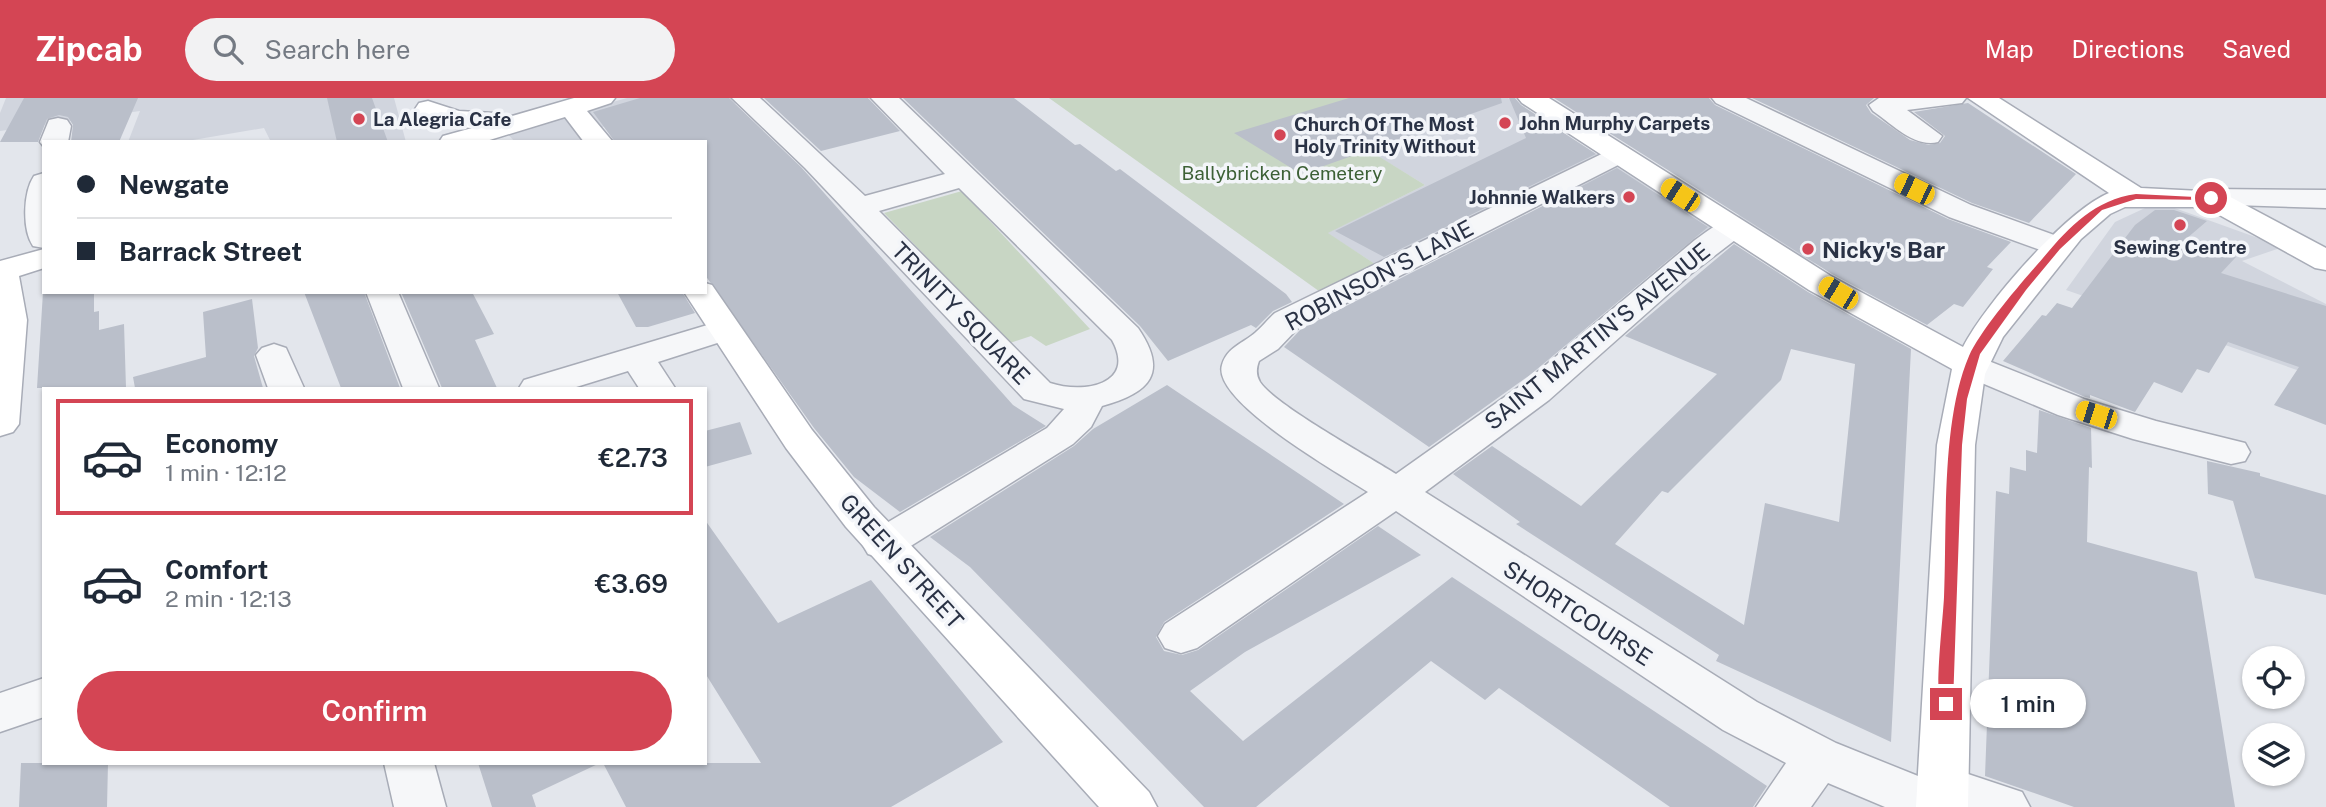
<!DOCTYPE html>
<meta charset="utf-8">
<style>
:root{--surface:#fff;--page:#f2f2f3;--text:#1f2937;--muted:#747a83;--line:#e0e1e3;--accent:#d44554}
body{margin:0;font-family:"Public Sans",sans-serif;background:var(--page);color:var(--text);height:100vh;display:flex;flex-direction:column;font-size:26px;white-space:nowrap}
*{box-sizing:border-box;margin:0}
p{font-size:23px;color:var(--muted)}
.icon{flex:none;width:38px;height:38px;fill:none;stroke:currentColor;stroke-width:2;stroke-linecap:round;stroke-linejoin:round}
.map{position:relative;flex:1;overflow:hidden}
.panel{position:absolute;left:42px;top:289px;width:665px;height:378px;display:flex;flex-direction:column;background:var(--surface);border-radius:0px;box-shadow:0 2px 5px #0004}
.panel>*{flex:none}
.top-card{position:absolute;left:42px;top:42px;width:665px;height:154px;border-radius:0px;box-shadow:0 2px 5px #0004;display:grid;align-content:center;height:154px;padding:0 35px;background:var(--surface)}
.controls{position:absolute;left:2242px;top:548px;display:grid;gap:14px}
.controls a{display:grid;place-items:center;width:63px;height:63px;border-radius:50%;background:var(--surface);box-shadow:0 2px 5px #0004;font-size:35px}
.end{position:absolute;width:32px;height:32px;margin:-16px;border:9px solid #d44554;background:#fff;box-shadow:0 0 0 4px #fff}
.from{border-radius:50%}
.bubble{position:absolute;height:49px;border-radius:24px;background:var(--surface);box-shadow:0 2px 5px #0004;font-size:23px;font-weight:600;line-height:49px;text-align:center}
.car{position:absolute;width:21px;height:42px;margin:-21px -10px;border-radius:9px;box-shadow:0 0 5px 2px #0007;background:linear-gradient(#f5c518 24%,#345 0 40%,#f5c518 0 76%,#345 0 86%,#f5c518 0)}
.top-card b{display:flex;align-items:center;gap:24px;height:66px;font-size:26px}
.top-card b+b{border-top:2px solid var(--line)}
.top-card i{width:18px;height:18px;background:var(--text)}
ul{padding:12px 0 0;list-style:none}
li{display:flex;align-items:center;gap:21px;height:116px;margin:0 14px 10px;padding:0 21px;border:4px solid transparent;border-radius:0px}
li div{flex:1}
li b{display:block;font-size:26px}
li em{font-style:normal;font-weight:600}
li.selected{border-color:var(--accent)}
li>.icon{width:63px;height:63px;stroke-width:1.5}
.primary-button{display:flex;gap:14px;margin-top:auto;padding:14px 35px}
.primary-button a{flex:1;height:80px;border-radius:42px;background:var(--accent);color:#fff;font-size:28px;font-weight:600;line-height:80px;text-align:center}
header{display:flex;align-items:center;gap:42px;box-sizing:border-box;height:98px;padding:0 35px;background:var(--accent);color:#fff}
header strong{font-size:33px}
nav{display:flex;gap:38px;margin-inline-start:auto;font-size:24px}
.search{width:490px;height:63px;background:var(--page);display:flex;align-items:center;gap:18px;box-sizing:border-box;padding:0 24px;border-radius:38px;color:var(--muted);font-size:26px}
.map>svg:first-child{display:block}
</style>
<header>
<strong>Zipcab</strong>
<div class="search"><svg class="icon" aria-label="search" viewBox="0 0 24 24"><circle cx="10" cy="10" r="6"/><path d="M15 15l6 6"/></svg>Search here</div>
<nav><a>Map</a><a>Directions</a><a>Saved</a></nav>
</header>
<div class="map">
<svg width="2326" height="709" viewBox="0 0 2326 709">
<rect width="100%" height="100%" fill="#e3e6ec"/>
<path fill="#d1d5de" d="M6,0H394L406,44H271L264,30L181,44H128L140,13L0,33V15Z
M627,0H757L663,24L654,16L583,34L590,44H515L506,34Z
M1385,0H1508L1707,126L1812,98L1890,142L1803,169L1743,131L1673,155L1561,80L1378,168L1327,135L1425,87L1361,48Z
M2158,104L2283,149L2242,163L2326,206V282L2066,192L2115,124Z"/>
<path fill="#c8d6c4" d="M1049,0H1385L1362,48L1425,87L1328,135L1378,168L1323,196Z
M962,93L1090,231L1046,248L1031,238L1010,245L884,115Z"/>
<path fill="#babfca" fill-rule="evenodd" d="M24,0H138L119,44H71L73,27L68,19L59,17L47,21L38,44H0Z
M327,0H372L388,44H337Z
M640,0H729L801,69L1013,307L1046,328L900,414L854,379L814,330L705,177V44H615L593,14Z
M764,0H868L900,33L821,53Z
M903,0H1014L1075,47L1080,46L1116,73L1120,71L1286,196L1292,204L1273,213L1256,230L1251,227L1168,263L1140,228Z
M1349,0H1501L1502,5L1301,76L1234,35Z
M1509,0H1515L1521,7L1596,56L1384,159L1335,133L1526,40Z
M1554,0H1709L1715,7L1948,121L2011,144L1987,169L1993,171L1963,209L1954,206L1927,227L1832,176Z
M1752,0H1874L1866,7L1871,15L1910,42L1929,47L1940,45L1945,38L1914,14L1968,5L2076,76L2029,125L1972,105Z
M1617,70L1708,129L1530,277L1429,349L1284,249L1301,231Z
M2155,112H2174L2207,123L2186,141L2236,159L2221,175L2326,208V327L2274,307L2299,269L2228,244L2209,275L2197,271L2182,295L2154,284L2135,314L2090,297V300L2085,299L2003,263L2042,217L2046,218L2057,205L2072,210L2135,127Z
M1734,146L1808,194L1911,251L1891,644L1716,563L1719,557L1516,426L1520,424L1453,376L1492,348L1581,408L1717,276L1625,238ZM1791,251L1855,266L1839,424L1765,405L1744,527L1615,446L1662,393L1668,395L1781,282Z
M43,194H94V214L99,213V232L124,226L126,290H37Z
M304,194H364L400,290H341Z
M401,194H472L494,236L475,242L497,290H442Z
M617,194H682L695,215L648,229H636Z
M252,201L258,250L254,258L263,290H135L133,279L206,259L203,214Z
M1167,287L1344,406L1164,524L1156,539L1164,553L1182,557L1198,552L1378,428L1421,457L1245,554L1190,593L1243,643L1452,479L1767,688L1753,709H1670L1499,590L1485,602L1431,563L1256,709H1204L970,469L930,439L1074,348L1093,331Z
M2039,312L2091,330L2092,370L2089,369L2087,444L2197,474L2235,709H2074L1985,678L1996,393L2009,396L2010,369L2026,373V352L2037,355Z
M740,324L752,356L705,369V333Z
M2207,363L2260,375V378L2326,397V497L2255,480L2233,403L2208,396Z
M705,422L778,525L871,482L1003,644L891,709H626L603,665H761L705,575Z
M21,665H108L107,709H19Z
M478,665H600L532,697L536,709H492Z"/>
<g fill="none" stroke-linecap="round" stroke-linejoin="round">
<g stroke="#a8acb7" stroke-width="3">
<path id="street" d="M732,0H760L865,98L945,76L871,0H899L1138,230C1169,275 1150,295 1102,308L1091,329L1073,346L898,456L883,461L868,456L862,446L868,436L1047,330L1064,311L1024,301L805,70ZM959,90L1112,242C1137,287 1083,296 1050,285L879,113Z
M1712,0H1746L1971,107L2068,142L2073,149L2068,156L2057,158L1949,119L1716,5Z
M1879,0H1966L1962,5L1907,12L1942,38L1938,44C1914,50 1891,25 1873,13L1869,7Z
M58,20L67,22L71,28L68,44H44V49L40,44L49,22Z
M1618,48L1628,50L1632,56L1628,62L1299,229L1278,251L1259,263C1256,271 1256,277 1260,284C1275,307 1368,358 1396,376L1523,286L1695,142C1711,131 1723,119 1743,124L1747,130L1743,136L1692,175L1549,302L1425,394L1757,604L1836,645L1923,680L1926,674L1944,668L2022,694L2030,709H1885L1828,685L1811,709H1756L1786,665L1723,632L1396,413L1197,550L1181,555L1165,550L1158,538L1165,526L1368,394C1340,376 1211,303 1222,267C1227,249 1244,245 1256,234C1263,228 1268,221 1275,215Z
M44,75V150L33,148C22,132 23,94 34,78Z
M2211,91L2326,92V110L2201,106L2196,100L2201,94Z
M366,194H398L439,290H403Z
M724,222L736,225L741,232L736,239L658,264L675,290H639L628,273L573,290H519L524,282Z
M274,246L286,250L304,290H268L256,257L262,250Z
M1971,256L2084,301L2156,323L2245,345L2250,354L2245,363L2231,366L2133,341L2058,317L1958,275L1953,267L1958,259Z
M44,580V619L0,634V595Z
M384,665H434L446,709H394Z"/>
</g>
<g stroke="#a8acb7" stroke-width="3">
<path id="secondary" d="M574,0H615L611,5L587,13L613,44H584L565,19L483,44H439L443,38L472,30C455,29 425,26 415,11L419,5L428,3L459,13L494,15L505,20Z
M1518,0H1549L1831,178L1963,249C1985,206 2066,113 2109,95L1968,0H1999L2141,90L2221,94L2326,150V172L2315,170L2205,109H2125L2110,116L2081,141L2003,239L1985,276L1975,347L1968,709H1916L1937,347L1952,271L1809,192L1522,5Z
M44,151V170L19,178L27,222L19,326L13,334L0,338V163Z
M705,185L712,187L812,332L874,409L1149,694L1157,709H1099L846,429L786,350L684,194H705Z"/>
</g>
<use href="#street" fill="#f6f7f9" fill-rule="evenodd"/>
<use href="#secondary" fill="#fff" fill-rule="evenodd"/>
</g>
<path fill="#d44554" d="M2136,96L2215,100L2211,102L2136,101L2102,112L2060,151L2026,192L1980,256L1967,301L1962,347L1953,606L1951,610H1941C1934,594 1943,522 1944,499C1947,428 1941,323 1969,258C1981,231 2022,184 2043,160C2069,129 2094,102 2136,96Z"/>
<g fill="#d44554" stroke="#f3f5f9" stroke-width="2.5">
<circle cx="359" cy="21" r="7"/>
<circle cx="1505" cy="25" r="7"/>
<circle cx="1280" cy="37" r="7"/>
<circle cx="1629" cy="99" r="7"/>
<circle cx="2180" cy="127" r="7"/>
<circle cx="1808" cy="151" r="7"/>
</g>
<g text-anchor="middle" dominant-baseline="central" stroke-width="7" stroke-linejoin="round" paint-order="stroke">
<g font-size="19" font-weight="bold" fill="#2a3245" stroke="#f3f5f9" text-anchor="start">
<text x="373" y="21">La Alegria Cafe</text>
<text x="1519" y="25">John Murphy Carpets</text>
<text x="1294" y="26">Church Of The Most<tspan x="1294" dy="22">Holy Trinity Without</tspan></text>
<text x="1615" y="99" text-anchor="end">Johnnie Walkers</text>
<text x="2180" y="149" text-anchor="middle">Sewing Centre</text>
</g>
<g font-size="19" fill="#3d6136" stroke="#f3f5f9">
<text x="1282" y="75">Ballybricken Cemetery</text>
</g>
<g font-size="23" font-weight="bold" fill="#2a3245" stroke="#f3f5f9" text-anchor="start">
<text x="1822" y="151">Nicky's Bar</text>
</g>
<g font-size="23" fill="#2a3245" stroke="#f3f5f9">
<text transform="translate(1379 177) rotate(-28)">ROBINSON'S LANE</text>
<text transform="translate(961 215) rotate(46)">TRINITY SQUARE</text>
<text transform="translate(1597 238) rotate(-39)">SAINT MARTIN'S AVENUE</text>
<text transform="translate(902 463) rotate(48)">GREEN STREET</text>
<text transform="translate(1578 515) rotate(33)">SHORTCOURSE</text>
</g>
</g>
</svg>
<div class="controls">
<a><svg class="icon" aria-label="locate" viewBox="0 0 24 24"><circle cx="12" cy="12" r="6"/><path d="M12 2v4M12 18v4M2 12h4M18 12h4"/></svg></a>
<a><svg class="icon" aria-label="layers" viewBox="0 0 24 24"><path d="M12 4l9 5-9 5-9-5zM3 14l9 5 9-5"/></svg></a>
</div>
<i class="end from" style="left:2211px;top:100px"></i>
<i class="end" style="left:1946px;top:606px"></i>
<div class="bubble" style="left:1970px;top:581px;width:116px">1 min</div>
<i class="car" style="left:1914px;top:91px;rotate:296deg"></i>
<i class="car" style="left:1680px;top:97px;rotate:303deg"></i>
<i class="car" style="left:1838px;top:195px;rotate:301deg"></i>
<i class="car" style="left:2096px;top:317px;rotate:288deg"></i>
<div class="top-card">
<b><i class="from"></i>Newgate</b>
<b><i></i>Barrack Street</b>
</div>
<section class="panel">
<ul>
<li class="selected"><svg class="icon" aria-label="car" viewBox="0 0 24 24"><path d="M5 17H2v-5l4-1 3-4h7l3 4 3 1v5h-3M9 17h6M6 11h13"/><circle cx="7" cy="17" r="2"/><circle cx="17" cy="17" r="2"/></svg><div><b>Economy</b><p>1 min · 12:12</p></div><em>€2.73</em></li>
<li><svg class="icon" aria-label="car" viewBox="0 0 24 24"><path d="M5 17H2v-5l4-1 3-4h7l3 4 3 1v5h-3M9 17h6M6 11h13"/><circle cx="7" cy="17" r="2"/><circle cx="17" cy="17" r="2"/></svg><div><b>Comfort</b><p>2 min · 12:13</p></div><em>€3.69</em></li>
</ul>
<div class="primary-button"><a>Confirm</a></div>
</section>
</div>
